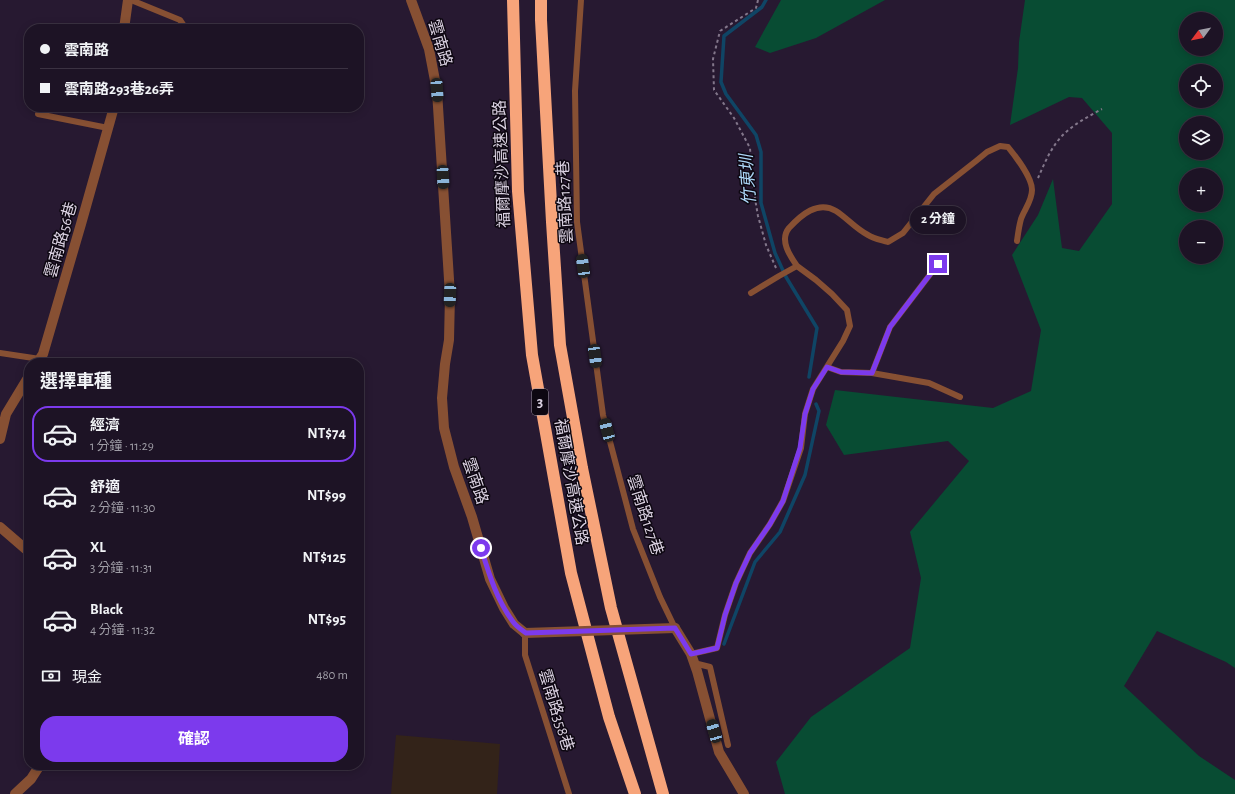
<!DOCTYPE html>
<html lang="zh-TW">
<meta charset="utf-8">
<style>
:root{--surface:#1d1325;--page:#2a2032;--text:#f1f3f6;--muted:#a09ea7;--line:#3b3242;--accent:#7c3aed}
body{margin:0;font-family:"Alegreya Sans","Noto Sans TC",sans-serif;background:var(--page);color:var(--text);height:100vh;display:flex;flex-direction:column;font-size:15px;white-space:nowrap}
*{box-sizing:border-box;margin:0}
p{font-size:13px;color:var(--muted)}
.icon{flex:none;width:22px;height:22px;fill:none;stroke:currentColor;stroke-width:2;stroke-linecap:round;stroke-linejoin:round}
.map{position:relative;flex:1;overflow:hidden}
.side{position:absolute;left:24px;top:358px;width:340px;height:412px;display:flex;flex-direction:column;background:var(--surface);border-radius:16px;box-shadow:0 2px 10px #0003,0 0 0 1px var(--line)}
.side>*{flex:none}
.hud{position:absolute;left:24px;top:24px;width:340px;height:88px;border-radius:16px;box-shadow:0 2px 10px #0003,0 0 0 1px var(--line);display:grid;align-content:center;height:88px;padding:0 16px;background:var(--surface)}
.needle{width:26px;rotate:238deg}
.buttons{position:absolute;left:1179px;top:12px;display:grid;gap:8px}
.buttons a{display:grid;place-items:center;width:44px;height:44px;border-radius:50%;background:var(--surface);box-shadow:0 2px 10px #0003,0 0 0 1px var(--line);font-size:20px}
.end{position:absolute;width:18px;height:18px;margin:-9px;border:5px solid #7c3aed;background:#fff;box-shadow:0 0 0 2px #fff}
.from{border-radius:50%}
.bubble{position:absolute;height:28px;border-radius:14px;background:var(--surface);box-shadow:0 2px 10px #0003,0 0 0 1px var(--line);font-size:13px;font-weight:700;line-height:28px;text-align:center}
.car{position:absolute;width:12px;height:24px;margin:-12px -6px;border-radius:5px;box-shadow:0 0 3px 1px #0007;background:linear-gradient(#222 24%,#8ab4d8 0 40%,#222 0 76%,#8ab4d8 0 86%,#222 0)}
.hud b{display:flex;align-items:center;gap:14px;height:38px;font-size:15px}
.hud b+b{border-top:1px solid var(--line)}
.hud i{width:10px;height:10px;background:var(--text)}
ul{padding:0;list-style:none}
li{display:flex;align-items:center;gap:12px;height:56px;margin:0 8px 6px;padding:0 8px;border:2px solid transparent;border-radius:16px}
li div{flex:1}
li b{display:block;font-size:15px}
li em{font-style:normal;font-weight:700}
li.active{border-color:var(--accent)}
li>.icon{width:36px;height:36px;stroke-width:1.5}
h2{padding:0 16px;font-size:18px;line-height:48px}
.pay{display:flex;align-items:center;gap:10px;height:44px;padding:0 16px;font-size:15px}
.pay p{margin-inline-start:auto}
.action{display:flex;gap:8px;margin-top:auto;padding:8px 16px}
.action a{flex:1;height:46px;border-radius:16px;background:var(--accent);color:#fff;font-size:16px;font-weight:700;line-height:46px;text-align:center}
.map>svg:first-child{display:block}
</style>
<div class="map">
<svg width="1235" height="794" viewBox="0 0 1235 794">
<rect width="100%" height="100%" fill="#271931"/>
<path fill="#332319" d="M396,735L500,744L497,794H391Z"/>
<path fill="#084c33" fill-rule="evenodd" d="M781,0H885L816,38L770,53L755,47Z
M1025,0H1235V668L1226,662L1157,631L1124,686L1199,756L1235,780V794H785L776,762L811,717L910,648L921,578L910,532L969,461L948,441L844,455L826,425L835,390L993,408L1031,391L1041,330L1012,255L1038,215L1053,179L1062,248L1079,251L1112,204V133L1082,98L1069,97L1010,125L1018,68L1019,42ZM1186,19H1216V49H1186ZM1186,71H1216V101H1186ZM1186,123H1216V153H1186ZM1186,175H1216V205H1186ZM1186,227H1216V257H1186Z"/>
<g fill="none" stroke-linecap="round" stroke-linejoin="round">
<path stroke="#0f4565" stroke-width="3.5" d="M766,0L762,7L724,36L721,82L726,94L756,135L761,152V203L775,253L786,277L817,328L809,377
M724,644L755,562L780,532L805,475L819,411L816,404"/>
<path stroke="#83778b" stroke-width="2" stroke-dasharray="3 3" stroke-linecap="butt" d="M758,0L756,8L720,31L713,59L714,90L734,118L750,148L752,181L758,216L766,245L776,268
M1038,178C1045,162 1052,145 1065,133C1076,123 1089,116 1102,109"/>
<path stroke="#875033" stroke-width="6" d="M131,0L180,20L186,29
M581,0L575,91L577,222L603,415L633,529L660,597L675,628
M38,114L108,128
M797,266C790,256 779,240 789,228C801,215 818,200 836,211C847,218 856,229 868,235C874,239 882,240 888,242L903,233L934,194L976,161L987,152L1000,146L1008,147C1016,157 1032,177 1032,190C1032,201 1024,210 1021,219C1019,226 1018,234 1017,241
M0,353L40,359
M827,367L841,372L872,373L929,383L960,397
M872,373L890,327L938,264
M525,633V655L569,794
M691,654L717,648L725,615L736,583L750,553L770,524L783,501L801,448L805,414L813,389L843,341L850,326L847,310L832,294L816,280L797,266L779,276L751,293
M694,663L710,667L728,745"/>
<path stroke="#875033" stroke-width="10" d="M411,0L429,49L437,91L450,295L449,340L445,364L442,398L444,428L454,467L472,517L490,579L504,608L514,624L525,633
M124,29L128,0
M37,363L43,354L81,224L114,107
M0,439L6,414L29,376
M0,527L29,552
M675,628L691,654L697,671L719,752L744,794
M15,794L31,779L40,765"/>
<path stroke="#f7a47a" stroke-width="12" d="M513,0L518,191L532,355L571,573L609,717L635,794
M541,0V20L552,222L560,345L582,468L611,608L663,794"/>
<path stroke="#875033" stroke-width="10" d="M525,633L675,628"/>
</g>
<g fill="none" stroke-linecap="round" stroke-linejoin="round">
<path stroke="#7c3aed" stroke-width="5" d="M481,548C489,574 497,601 514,623C517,627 522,630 526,633L675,628L691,654L717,648L725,615L736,583L750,553L770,524L783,501L800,448L805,414L813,389L827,367L841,372L872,373L890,327L938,264"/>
</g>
<g text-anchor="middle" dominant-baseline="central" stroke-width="3" stroke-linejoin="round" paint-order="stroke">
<rect fill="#0d0711" stroke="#9d95a3" stroke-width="1" x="532" y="389" width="16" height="26" rx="3"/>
<g font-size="15" font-weight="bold" fill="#dbd2e2">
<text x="540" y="402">3</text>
</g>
<g font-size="16" fill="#dbd2e2" stroke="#0d0711">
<text transform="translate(440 43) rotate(74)">雲南路</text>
<text transform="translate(502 164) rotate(-92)">福爾摩沙高速公路</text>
<text transform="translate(565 202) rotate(-93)">雲南路127巷</text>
<text transform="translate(61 240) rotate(-74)">雲南路56巷</text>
<text transform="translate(475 481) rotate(71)">雲南路</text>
<text transform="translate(571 482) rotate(80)">福爾摩沙高速公路</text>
<text transform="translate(645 515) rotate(72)">雲南路127巷</text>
<text transform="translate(556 710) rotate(73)">雲南路358巷</text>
</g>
<g font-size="17" font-style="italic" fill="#acd6f7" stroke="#0d0711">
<text transform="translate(748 180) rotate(-94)">竹東圳</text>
</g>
</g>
</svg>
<div class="buttons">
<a><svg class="needle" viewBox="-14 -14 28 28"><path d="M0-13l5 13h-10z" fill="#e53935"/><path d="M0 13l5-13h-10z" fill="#a09ea7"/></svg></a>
<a><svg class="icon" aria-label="locate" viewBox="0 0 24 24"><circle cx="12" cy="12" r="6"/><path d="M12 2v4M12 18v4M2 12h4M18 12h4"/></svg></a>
<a><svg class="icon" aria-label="layers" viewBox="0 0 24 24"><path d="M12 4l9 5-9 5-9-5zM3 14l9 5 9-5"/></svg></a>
<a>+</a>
<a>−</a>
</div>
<i class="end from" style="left:481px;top:548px"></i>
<i class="end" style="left:938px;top:264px"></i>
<div class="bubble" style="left:910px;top:206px;width:56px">2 分鐘</div>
<i class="car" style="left:437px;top:90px;rotate:176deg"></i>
<i class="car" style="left:443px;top:177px;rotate:177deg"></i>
<i class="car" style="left:583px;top:266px;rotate:352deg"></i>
<i class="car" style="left:450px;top:295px;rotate:182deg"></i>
<i class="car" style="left:595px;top:356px;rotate:172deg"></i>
<i class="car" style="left:607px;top:430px;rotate:345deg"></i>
<i class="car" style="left:714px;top:731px;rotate:344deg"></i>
<div class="hud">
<b><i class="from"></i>雲南路</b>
<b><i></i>雲南路293巷26弄</b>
</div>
<section class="side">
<h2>選擇車種</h2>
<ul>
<li class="active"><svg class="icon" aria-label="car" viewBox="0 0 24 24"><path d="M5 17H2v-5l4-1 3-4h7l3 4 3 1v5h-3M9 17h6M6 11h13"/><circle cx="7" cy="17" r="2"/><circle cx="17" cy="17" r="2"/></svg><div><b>經濟</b><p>1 分鐘 · 11:29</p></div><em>NT$74</em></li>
<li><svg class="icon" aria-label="car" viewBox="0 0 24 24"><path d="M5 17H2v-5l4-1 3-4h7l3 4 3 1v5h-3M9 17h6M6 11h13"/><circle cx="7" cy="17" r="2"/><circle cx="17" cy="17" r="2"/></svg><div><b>舒適</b><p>2 分鐘 · 11:30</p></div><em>NT$99</em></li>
<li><svg class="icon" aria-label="car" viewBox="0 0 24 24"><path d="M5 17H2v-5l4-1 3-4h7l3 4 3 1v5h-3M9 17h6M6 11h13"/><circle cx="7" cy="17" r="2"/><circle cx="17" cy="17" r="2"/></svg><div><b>XL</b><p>3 分鐘 · 11:31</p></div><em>NT$125</em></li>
<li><svg class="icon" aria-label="car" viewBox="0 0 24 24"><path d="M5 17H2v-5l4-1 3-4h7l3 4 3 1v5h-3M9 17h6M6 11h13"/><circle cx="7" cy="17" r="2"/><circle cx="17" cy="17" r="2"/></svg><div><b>Black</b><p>4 分鐘 · 11:32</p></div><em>NT$95</em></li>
</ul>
<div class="pay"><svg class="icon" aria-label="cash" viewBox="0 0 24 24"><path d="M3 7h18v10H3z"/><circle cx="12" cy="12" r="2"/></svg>現金<p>480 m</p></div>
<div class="action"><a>確認</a></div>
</section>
</div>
